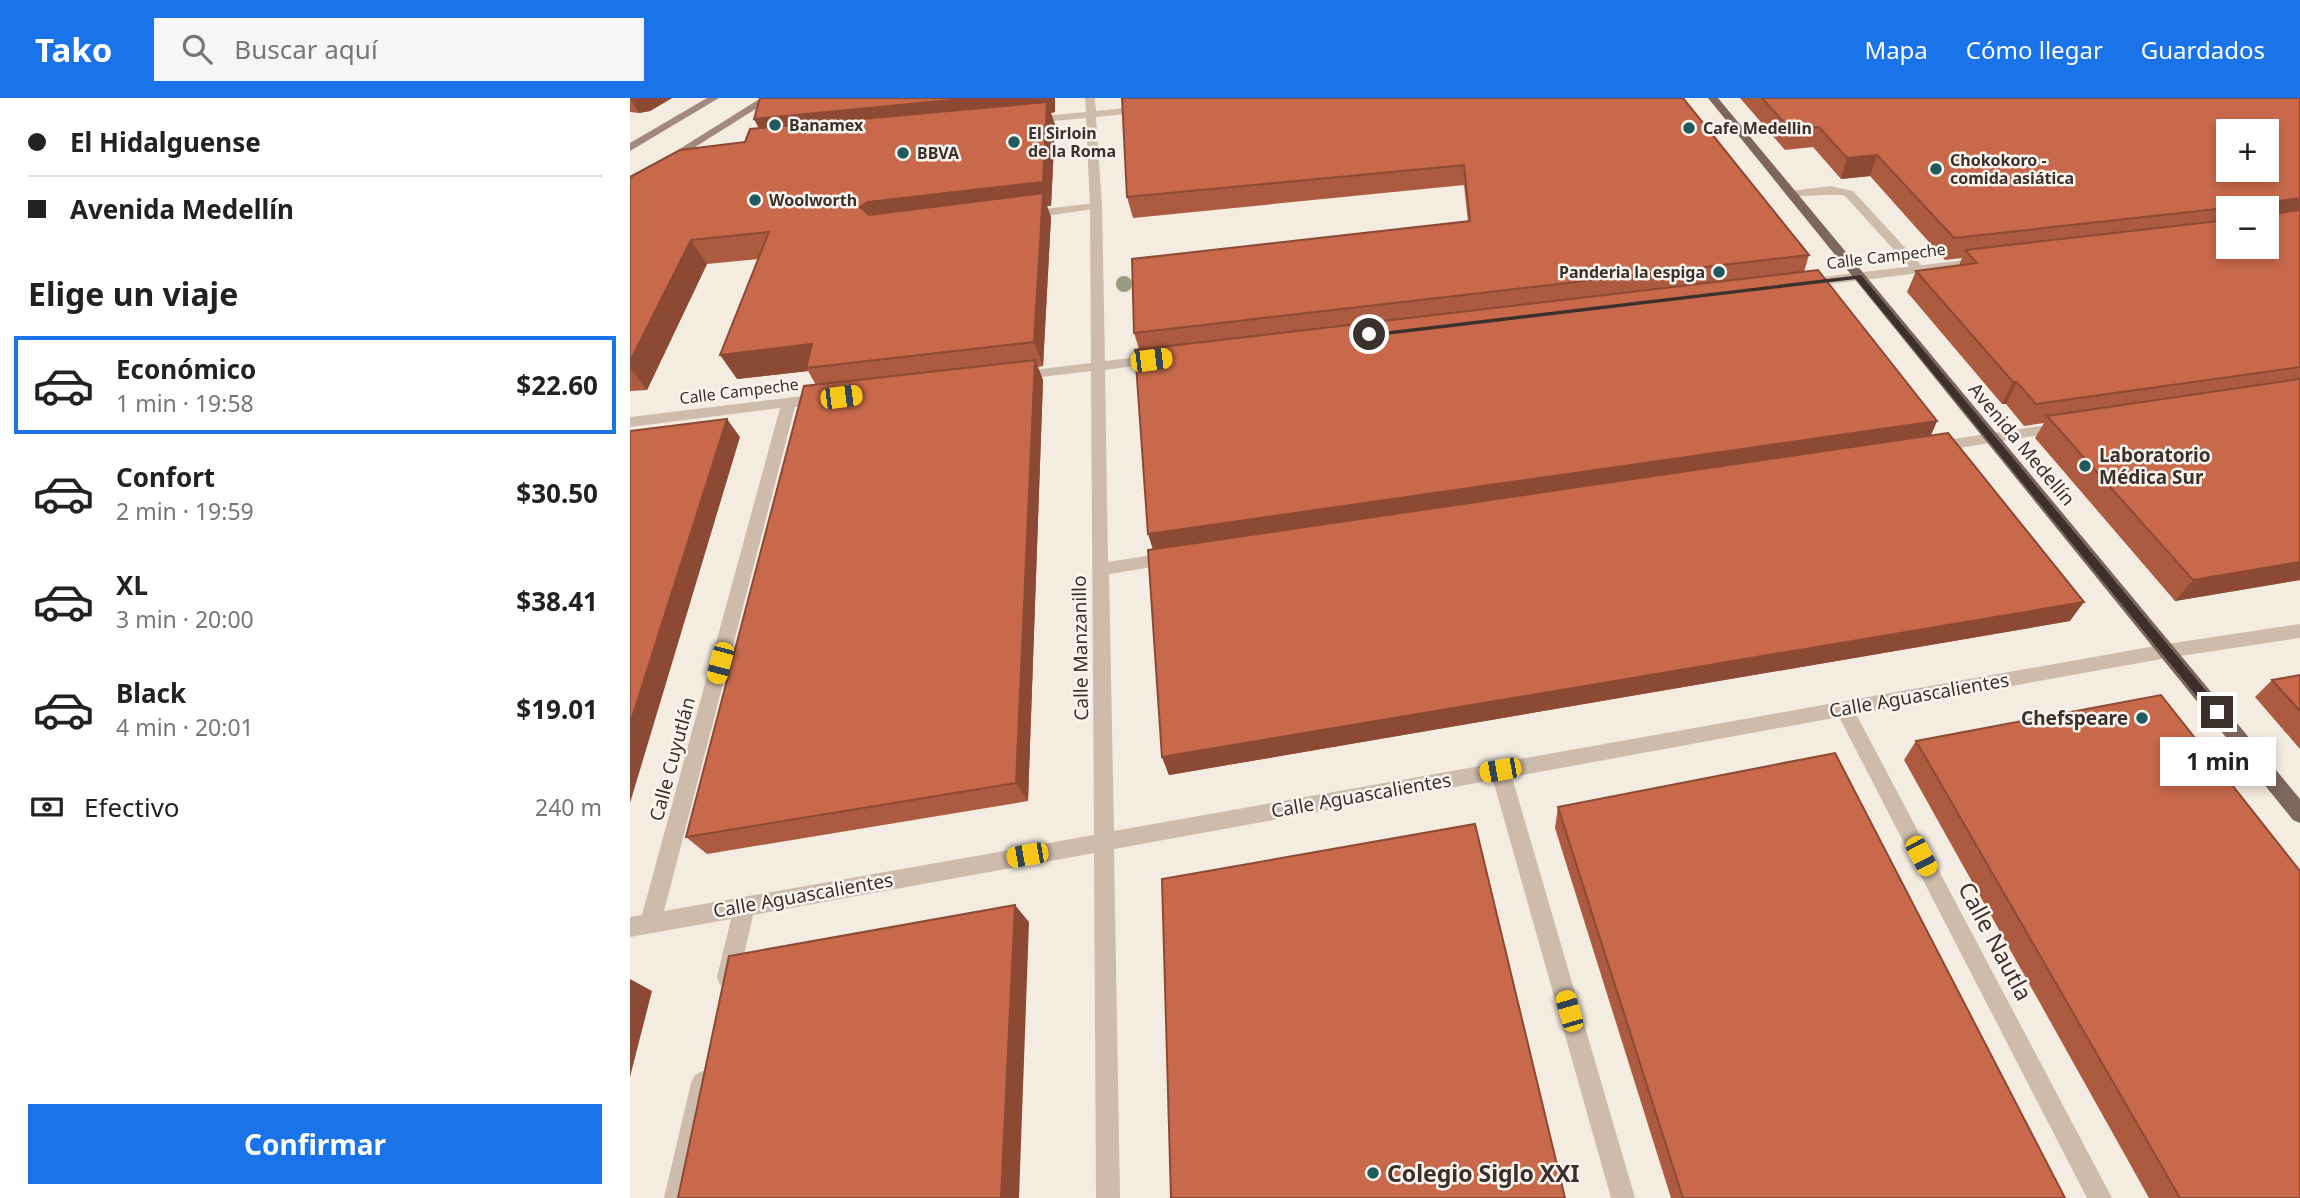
<!DOCTYPE html>
<html lang="es">
<meta charset="utf-8">
<style>
:root{--surface:#fff;--page:#f6f6f6;--text:#222;--muted:#767676;--line:#e0e0e0;--accent:#1a73e8}
body{margin:0;font-family:"Noto Sans",sans-serif;background:var(--page);color:var(--text);height:100vh;display:flex;flex-direction:column;font-size:26px;white-space:nowrap}
*{box-sizing:border-box;margin:0}
p{font-size:23px;color:var(--muted)}
.icon{flex:none;width:38px;height:38px;fill:none;stroke:currentColor;stroke-width:2;stroke-linecap:round;stroke-linejoin:round}
.map{position:relative;flex:1;overflow:hidden}
.drawer{display:flex;flex-direction:column;background:var(--surface);width:630px}
.drawer>*{flex:none}
.top-card{display:grid;align-content:center;height:154px;padding:0 28px;background:var(--surface)}
.controls{position:absolute;left:1586px;top:21px;display:grid;gap:14px}
.controls a{display:grid;place-items:center;width:63px;height:63px;border-radius:0px;background:var(--surface);box-shadow:0 4px 10px #0003;font-size:35px}
.end{position:absolute;width:32px;height:32px;margin:-16px;border:9px solid #3b302b;background:#fff;box-shadow:0 0 0 4px #fff}
.from{border-radius:50%}
.bubble{position:absolute;height:49px;border-radius:0px;background:var(--surface);box-shadow:0 4px 10px #0003;font-size:23px;font-weight:700;line-height:49px;text-align:center}
.car{position:absolute;width:21px;height:42px;margin:-21px -10px;border-radius:9px;box-shadow:0 0 5px 2px #0007;background:linear-gradient(#f5c518 24%,#345 0 40%,#f5c518 0 76%,#345 0 86%,#f5c518 0)}
.top-card b{display:flex;align-items:center;gap:24px;height:66px;font-size:26px}
.top-card b+b{border-top:2px solid var(--line)}
.top-card i{width:18px;height:18px;background:var(--text)}
ul{padding:0;list-style:none}
li{display:flex;align-items:center;gap:21px;height:98px;margin:0 14px 10px;padding:0 14px;border:4px solid transparent;border-radius:0px}
li div{flex:1}
li b{display:block;font-size:26px}
li em{font-style:normal;font-weight:700}
li.selected{border-color:var(--accent)}
li>.icon{width:63px;height:63px;stroke-width:1.5}
h2{padding:0 28px;font-size:32px;line-height:84px}
.pay{display:flex;align-items:center;gap:18px;height:77px;padding:0 28px;font-size:26px}
.pay p{margin-inline-start:auto}
.primary-button{display:flex;gap:14px;margin-top:auto;padding:14px 28px}
.primary-button a{flex:1;height:80px;border-radius:0px;background:var(--accent);color:#fff;font-size:28px;font-weight:700;line-height:80px;text-align:center}
header{display:flex;align-items:center;gap:42px;box-sizing:border-box;height:98px;padding:0 35px;background:var(--accent);color:#fff}
header strong{font-size:33px}
nav{display:flex;gap:38px;margin-inline-start:auto;font-size:24px}
.search{width:490px;height:63px;background:var(--page);display:flex;align-items:center;gap:18px;box-sizing:border-box;padding:0 24px;border-radius:0px;color:var(--muted);font-size:26px}
main{display:flex;flex:1;min-height:0}
.map>svg:first-child{display:block}
</style>
<header>
<strong>Tako</strong>
<div class="search"><svg class="icon" aria-label="search" viewBox="0 0 24 24"><circle cx="10" cy="10" r="6"/><path d="M15 15l6 6"/></svg>Buscar aquí</div>
<nav><a>Mapa</a><a>Cómo llegar</a><a>Guardados</a></nav>
</header>
<main>
<section class="drawer">
<div class="top-card">
<b><i class="from"></i>El Hidalguense</b>
<b><i></i>Avenida Medellín</b>
</div>
<h2>Elige un viaje</h2>
<ul>
<li class="selected"><svg class="icon" aria-label="car" viewBox="0 0 24 24"><path d="M5 17H2v-5l4-1 3-4h7l3 4 3 1v5h-3M9 17h6M6 11h13"/><circle cx="7" cy="17" r="2"/><circle cx="17" cy="17" r="2"/></svg><div><b>Económico</b><p>1 min · 19:58</p></div><em>$22.60</em></li>
<li><svg class="icon" aria-label="car" viewBox="0 0 24 24"><path d="M5 17H2v-5l4-1 3-4h7l3 4 3 1v5h-3M9 17h6M6 11h13"/><circle cx="7" cy="17" r="2"/><circle cx="17" cy="17" r="2"/></svg><div><b>Confort</b><p>2 min · 19:59</p></div><em>$30.50</em></li>
<li><svg class="icon" aria-label="car" viewBox="0 0 24 24"><path d="M5 17H2v-5l4-1 3-4h7l3 4 3 1v5h-3M9 17h6M6 11h13"/><circle cx="7" cy="17" r="2"/><circle cx="17" cy="17" r="2"/></svg><div><b>XL</b><p>3 min · 20:00</p></div><em>$38.41</em></li>
<li><svg class="icon" aria-label="car" viewBox="0 0 24 24"><path d="M5 17H2v-5l4-1 3-4h7l3 4 3 1v5h-3M9 17h6M6 11h13"/><circle cx="7" cy="17" r="2"/><circle cx="17" cy="17" r="2"/></svg><div><b>Black</b><p>4 min · 20:01</p></div><em>$19.01</em></li>
</ul>
<div class="pay"><svg class="icon" aria-label="cash" viewBox="0 0 24 24"><path d="M3 7h18v10H3z"/><circle cx="12" cy="12" r="2"/></svg>Efectivo<p>240 m</p></div>
<div class="primary-button"><a>Confirmar</a></div>
</section>
<div class="map">
<svg width="1670" height="1100" viewBox="0 0 1670 1100">
<rect width="100%" height="100%" fill="#f4ebe1"/>
<g fill="none" stroke-linecap="round" stroke-linejoin="round">
<path fill="#cdbbac" fill-rule="evenodd" d="M1200,88L1223,93L1293,169V175H1285L1215,98C1199,94 1164,102 1155,96L1161,93Z
M466,105L472,108L470,110L396,121L390,117L396,113Z"/>
<path fill="#cdbbac" fill-rule="evenodd" d="M455,0H465L466,13L516,8L521,11L516,14L466,19L472,108L475,263L528,257L535,261L528,265L475,272L478,464L541,454L549,460L541,466L479,476L484,733L1537,546L1670,526V540L1537,560L1226,616L1482,1100H1457L1209,619L882,679L1005,1100H981L863,682L484,751L490,1100H466L464,755L123,817L109,879L106,887L98,890L90,887L87,879L101,821L0,839V819L12,817L150,310L0,329V319L191,296L198,301L191,306L165,309L34,813L464,737L461,273L386,282L379,278L386,274L461,265L460,108L456,20L401,25L396,22L401,19L456,14Z
M1352,160L1358,164L1356,167L1175,189L1169,185L1175,181Z
M1431,325L1436,327V333L1303,354L1296,349L1303,344Z
M73,973L81,977L85,985L58,1100H34L61,985L65,977Z"/>
<path fill="#a18a7d" fill-rule="evenodd" d="M77,0H89L0,53V45Z
M131,0H143L0,90V82Z"/>
<path fill="#7d675c" fill-rule="evenodd" d="M1078,0H1088L1670,701V725L1663,722Z"/>
</g>
<circle fill="#969b7f" cx="494" cy="186" r="8"/>
<path fill="#ac5a40" fill-rule="evenodd" d="M0,0H42L20,13L9,15L0,14Z
M1053,0L1179,157L1174,174L1307,323L1301,337L1440,523L539,677L532,659L523,452L509,251L504,235L838,123L834,87L503,120L497,99Z
M1110,0H1670V482L1545,503L1405,340L1414,325L1394,328L1376,306H1372L1277,194L1286,173L1329,167L1332,160L1315,162L1240,78L1211,81L1183,49L1155,52ZM1598,110H1636L1598,149Z
M425,14L421,15L425,27L421,108H417L421,119L413,268L408,269L413,282L398,703L77,756L56,739L186,287L178,273L107,281L129,161L77,166L17,292L0,293V79L115,44L129,30L124,21Z
M1670,577V651L1625,599L1642,582Z
M1286,643L1670,1100H1519L1274,662Z
M928,709L1435,1100H1041L925,730Z"/>
<path fill="#8c4a34" d="M0,0H42L20,13L9,15Z
M342,0H425V14L421,15L425,27L421,108H417L421,119L413,268L404,244L135,42L124,21Z
M1247,57L1240,78L1211,81L1217,60Z
M1670,100V119L1636,124L1648,103Z
M61,142L77,166L17,292L0,270V263Z
M182,246L176,270L178,273L107,281L90,257Z
M405,262L413,282L398,703L386,685Z
M1383,284H1387L1376,306H1372Z
M97,321L110,339L0,705V626Z
M1307,323L1299,342L524,455L518,436Z
M1670,464V482L1545,503L1563,482Z
M1454,504L1440,523L539,677L532,659Z
M385,807L399,824L389,1100H371Z
M0,881L22,893L0,979Z"/>
<path fill="#c8694b" stroke="#8c4a34" stroke-width="2" fill-rule="evenodd" d="M130,0H342L124,21Z
M492,0H1053L1179,157L504,235L502,161L840,123L834,67L497,99Z
M1132,0H1670V100L1648,103L1650,115L1670,112V269L1406,306L1387,284H1383L1286,173L1347,165L1335,152L1598,122V149H1636V110H1613V108L1324,140L1247,57L1217,60L1189,29L1160,31ZM1598,33H1636V72H1598Z
M417,4L413,84L238,104L230,109L239,117L413,95L404,244L176,270L182,246L90,257L139,134L61,142L0,263V79L50,52L115,44L120,31Z
M1188,172L1307,323L518,436L505,252Z
M405,262L386,685L56,739L174,288Z
M1670,281V464L1563,482L1417,318Z
M97,321L0,626V333Z
M1318,335L1454,504L532,659L518,452Z
M1670,577V613L1642,582Z
M1531,597L1670,773V1100H1550L1286,643Z
M1205,655L1435,1100H1053L928,709Z
M845,726L935,1100H541L532,781Z
M385,807L371,1100H48L99,858Z"/>
<path fill="#3b302b" d="M1231,177L1591,611V618H1583L1226,181L739,239L735,236Z"/>
<g fill="#1f5a5e" stroke="#fbf5ee" stroke-width="2.5">
<circle cx="145" cy="27" r="7"/>
<circle cx="1059" cy="30" r="7"/>
<circle cx="384" cy="44" r="7"/>
<circle cx="273" cy="55" r="7"/>
<circle cx="1306" cy="71" r="7"/>
<circle cx="125" cy="102" r="7"/>
<circle cx="1089" cy="174" r="7"/>
<circle cx="1455" cy="368" r="7"/>
<circle cx="1512" cy="620" r="7"/>
<circle cx="743" cy="1075" r="7"/>
</g>
<g text-anchor="middle" dominant-baseline="central" stroke-width="5" stroke-linejoin="round" paint-order="stroke">
<g font-size="16" font-weight="bold" fill="#3b302b" stroke="#fbf5ee" text-anchor="start">
<text x="159" y="27">Banamex</text>
<text x="1073" y="30">Cafe Medellin</text>
<text x="398" y="35">El Sirloin<tspan x="398" dy="18">de la Roma</tspan></text>
<text x="287" y="55">BBVA</text>
<text x="1320" y="62">Chokokoro -<tspan x="1320" dy="18">comida asiática</tspan></text>
<text x="139" y="102">Woolworth</text>
<text x="1075" y="174" text-anchor="end">Panderia la espiga</text>
</g>
<g font-size="16" fill="#3b302b" stroke="#fbf5ee">
<text transform="translate(1256 158) rotate(-7)">Calle Campeche</text>
<text transform="translate(109 293) rotate(-7)">Calle Campeche</text>
</g>
<g font-size="19" fill="#3b302b" stroke="#fbf5ee">
<text transform="translate(1392 346) rotate(50)">Avenida Medellín</text>
<text transform="translate(450 550) rotate(-91)">Calle Manzanillo</text>
<text transform="translate(1289 597) rotate(-10)">Calle Aguascalientes</text>
<text transform="translate(42 661) rotate(-75)">Calle Cuyutlán</text>
<text transform="translate(731 697) rotate(-10)">Calle Aguascalientes</text>
<text transform="translate(173 797) rotate(-10)">Calle Aguascalientes</text>
</g>
<g font-size="19" font-weight="bold" fill="#3b302b" stroke="#fbf5ee" text-anchor="start">
<text x="1469" y="357">Laboratorio<tspan x="1469" dy="22">Médica Sur</tspan></text>
<text x="1498" y="620" text-anchor="end">Chefspeare</text>
</g>
<g font-size="23" fill="#3b302b" stroke="#fbf5ee">
<text transform="translate(1366 843) rotate(62)">Calle Nautla</text>
</g>
<g font-size="23" font-weight="bold" fill="#3b302b" stroke="#fbf5ee" text-anchor="start">
<text x="757" y="1075">Colegio Siglo XXI</text>
</g>
</g>
</svg>
<div class="controls">
<a>+</a>
<a>−</a>
</div>
<i class="end from" style="left:739px;top:236px"></i>
<i class="end" style="left:1587px;top:614px"></i>
<div class="bubble" style="left:1530px;top:639px;width:116px">1 min</div>
<i class="car" style="left:521px;top:262px;rotate:83deg"></i>
<i class="car" style="left:211px;top:299px;rotate:83deg"></i>
<i class="car" style="left:90px;top:565px;rotate:195deg"></i>
<i class="car" style="left:870px;top:672px;rotate:260deg"></i>
<i class="car" style="left:397px;top:757px;rotate:260deg"></i>
<i class="car" style="left:1291px;top:758px;rotate:152deg"></i>
<i class="car" style="left:939px;top:913px;rotate:344deg"></i>
</div>
</main>
